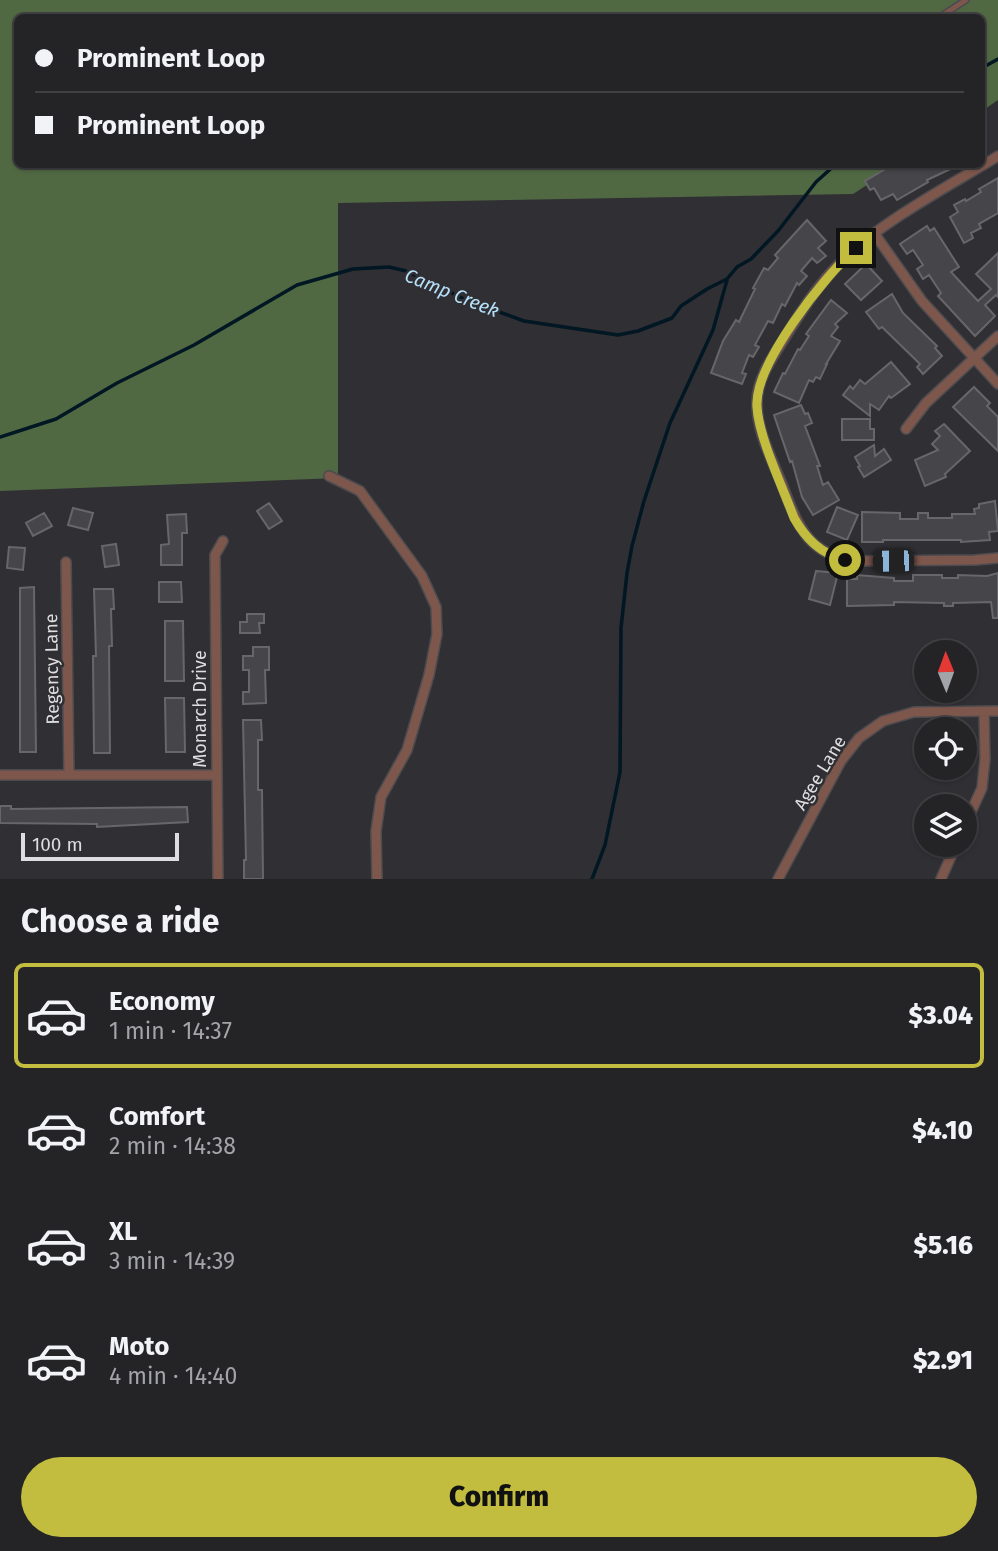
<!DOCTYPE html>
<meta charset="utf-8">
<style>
:root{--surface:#242326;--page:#302f32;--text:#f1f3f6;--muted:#a3a4a7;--line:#414043;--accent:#c2bd3f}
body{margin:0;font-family:"Fira Sans",sans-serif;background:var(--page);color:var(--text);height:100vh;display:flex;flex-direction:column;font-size:26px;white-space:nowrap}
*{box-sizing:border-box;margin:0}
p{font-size:23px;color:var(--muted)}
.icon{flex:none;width:38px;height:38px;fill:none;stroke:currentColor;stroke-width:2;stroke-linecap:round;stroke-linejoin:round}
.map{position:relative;height:879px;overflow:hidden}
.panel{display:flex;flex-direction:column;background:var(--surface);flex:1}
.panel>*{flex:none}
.top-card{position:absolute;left:14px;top:14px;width:971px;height:154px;border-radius:10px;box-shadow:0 2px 5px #0004,0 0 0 2px var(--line);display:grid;align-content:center;height:154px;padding:0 21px;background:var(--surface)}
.needle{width:46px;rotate:359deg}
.buttons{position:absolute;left:914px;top:640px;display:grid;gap:14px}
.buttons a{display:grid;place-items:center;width:63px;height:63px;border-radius:50%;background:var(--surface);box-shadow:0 2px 5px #0004,0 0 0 2px var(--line);font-size:35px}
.scale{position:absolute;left:21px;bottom:18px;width:158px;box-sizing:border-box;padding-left:7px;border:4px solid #dedee0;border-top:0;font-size:19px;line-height:24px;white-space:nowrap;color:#dedee0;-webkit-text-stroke:5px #302f33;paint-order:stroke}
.end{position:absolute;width:32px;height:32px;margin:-16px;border:9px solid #c2bd3f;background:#111;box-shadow:0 0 0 4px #111}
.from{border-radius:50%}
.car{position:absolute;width:21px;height:42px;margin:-21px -10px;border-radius:9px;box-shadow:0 0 5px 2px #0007;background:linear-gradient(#222 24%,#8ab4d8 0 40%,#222 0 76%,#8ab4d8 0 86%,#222 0)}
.top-card b{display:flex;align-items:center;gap:24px;height:66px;font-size:26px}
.top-card b+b{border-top:2px solid var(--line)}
.top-card i{width:18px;height:18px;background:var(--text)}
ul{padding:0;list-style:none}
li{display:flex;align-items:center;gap:21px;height:105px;margin:0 14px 10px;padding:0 7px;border:4px solid transparent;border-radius:10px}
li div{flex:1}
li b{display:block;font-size:26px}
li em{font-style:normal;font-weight:800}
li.active{border-color:var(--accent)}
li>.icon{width:63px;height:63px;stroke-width:1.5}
h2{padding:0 21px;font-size:32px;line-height:84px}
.action{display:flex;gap:14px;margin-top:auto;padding:14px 21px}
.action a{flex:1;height:80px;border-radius:42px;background:var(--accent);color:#111;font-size:28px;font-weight:800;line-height:80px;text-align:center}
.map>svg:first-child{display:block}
</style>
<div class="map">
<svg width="998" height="879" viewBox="0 0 998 879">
<rect width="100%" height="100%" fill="#302f33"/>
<path fill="#516943" d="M0,0H998V100L982,111V18H18V164L898,165L853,194L338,203V478L0,491Z"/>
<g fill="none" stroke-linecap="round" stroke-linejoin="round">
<path stroke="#011723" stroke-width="3.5" d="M982,68L998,59
M0,437L56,419L117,383L194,345L297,285L353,269L389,267L406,271L464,299L524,321L618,335L638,331L672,318L681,306L707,289L727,279L737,267L751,259L778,231L816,182L836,164
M592,879L605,845L620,772L621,628L627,573L632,546L644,501L670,423L713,330L727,280"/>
</g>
<path fill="#464549" stroke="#67676b" stroke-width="2" d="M894,164H961L927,180L928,182L897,200L893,194L881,200L874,188L870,190L865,181Z
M998,178V213L979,224L981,228L971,233L973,238L964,243L950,217L958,212L954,205L965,199L966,201L981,192L979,189Z
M807,220L826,241L818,248L826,256L817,263L812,258L801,271L807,276L799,285L797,283L785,306L782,304L773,323L768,321L755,345L759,347L753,357L749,355L742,373L746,374L742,384L711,373L723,341L736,320L739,322L755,289L753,288L764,268L768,270L778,258L775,255Z
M927,226L930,231L934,228L959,267L951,272L978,301L991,289L976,274L998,253V297L996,295L985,305L995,316L975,336L938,296L941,293L929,275L923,279L917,269L923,265L913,250L907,254L900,244Z
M866,264L882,281L861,300L845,284Z
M892,294L903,313L937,346L935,348L942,356L923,374L917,367L920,364L882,327L879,329L866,312Z
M831,300L847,313L835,324L838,327L831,336L840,341L826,364H827L820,379L816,377L813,382L809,380L799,403L774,392L783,373L785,374L798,349L800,350L809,336L806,334Z
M891,362L910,384L891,398L889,396L879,410L870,404V416L843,395L850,386L853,389L860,380L865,384Z
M974,387L990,403L987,406L998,417V451L953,407Z
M801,405L805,414L808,413L812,423L805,426L820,466H817L823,485L828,482L839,500L813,515L802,497L792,461L790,462L774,415Z
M842,419H870V429H874V440H842Z
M944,424L970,451L945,474L946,477L925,486L915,460L938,450L932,444L940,436L935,431Z
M874,445L875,456L884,449L891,460L864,477L858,467L860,466L855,457Z
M995,501L998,531L989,532L990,540L961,542V540H883V542H862V512L900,513V519H918V513H928V518H952V514H975L974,509L979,508V504Z
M269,503L282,521L269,529L257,511Z
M837,507L858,515L847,540L827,532Z
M73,508L93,513L88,530L68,525Z
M44,513L52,526L33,536L26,523Z
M186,514L187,533H182V565H161V545L169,544L167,515Z
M116,544L119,565L105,567L102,546Z
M9,547L25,548L23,570L7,568Z
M816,571L838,573L830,605L809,599Z
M998,573V618H993L991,602L953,603V606H944V603L894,602V605L847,606V579H857V575L894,578V581H913V575H942V578H958V575L987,576Z
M159,582H181L182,602H159Z
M34,587L36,752H20V588Z
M94,589H113L114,609H111L112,646H109L110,753H94L93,656H96Z
M247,614H264V623H259L260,633H240V622H247Z
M165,621H183L184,681H165Z
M253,647H269V670H265L266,703L243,704V692H249V670H243V656H253Z
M165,698H184L185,752H166Z
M243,720H261L262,740H258V790H262L263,879H244V860H246Z
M0,806H11V809L187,807L188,822L97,827V824L0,823Z"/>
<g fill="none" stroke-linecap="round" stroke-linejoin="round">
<g stroke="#4c4b4f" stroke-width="8">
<path id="lane" d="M938,18L966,0"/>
</g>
<g stroke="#4c4b4f" stroke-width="12">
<path id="street" d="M998,156C949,186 884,220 844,259C819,283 802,310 784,339C772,358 757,379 757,402C756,431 773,461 783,487C798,527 809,555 855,561L975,560L998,558
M874,233L922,301L998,384
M906,429L926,403L998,336
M329,476L360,491L422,576L436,607L437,634L429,675L407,750L381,797L376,831L377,879
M66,562L69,774
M0,775H216
M964,827L982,788L985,759L984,712
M218,879L215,555L223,541
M778,879L841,761L859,738L883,721L914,712L998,711
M941,879L956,845"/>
</g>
<use href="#lane" stroke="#7e574c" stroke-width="4.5"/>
<use href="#street" stroke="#7e574c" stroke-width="9"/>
</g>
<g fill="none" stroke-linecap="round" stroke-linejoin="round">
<path stroke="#c2bd3f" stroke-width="9" d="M845,560C821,554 806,539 794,518C783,488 759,438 757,407C754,364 824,277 856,248"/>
</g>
<g text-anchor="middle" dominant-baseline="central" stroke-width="5" stroke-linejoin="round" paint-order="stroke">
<g font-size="18" fill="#dedee0" stroke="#302f33">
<text transform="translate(52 669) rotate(-91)">Regency Lane</text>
<text transform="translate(200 709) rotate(-90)">Monarch Drive</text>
<text transform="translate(820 773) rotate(-59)">Agee Lane</text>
</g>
<g font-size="19" font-style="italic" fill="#b6e1fa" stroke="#302f33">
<text transform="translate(452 293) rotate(22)">Camp Creek</text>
</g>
</g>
</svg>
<div class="buttons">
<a><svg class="needle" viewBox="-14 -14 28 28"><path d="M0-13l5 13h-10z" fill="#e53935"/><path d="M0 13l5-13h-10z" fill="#a3a4a7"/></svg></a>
<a><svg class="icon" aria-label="locate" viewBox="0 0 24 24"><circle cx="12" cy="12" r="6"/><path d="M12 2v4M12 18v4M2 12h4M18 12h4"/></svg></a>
<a><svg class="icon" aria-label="layers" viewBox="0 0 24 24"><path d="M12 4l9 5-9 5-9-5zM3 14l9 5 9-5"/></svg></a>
</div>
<div class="scale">100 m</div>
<i class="end from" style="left:845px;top:560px"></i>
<i class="end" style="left:856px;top:248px"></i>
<i class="car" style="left:893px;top:561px;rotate:269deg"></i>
<div class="top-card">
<b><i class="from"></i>Prominent Loop</b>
<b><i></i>Prominent Loop</b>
</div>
</div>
<section class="panel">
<h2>Choose a ride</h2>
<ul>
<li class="active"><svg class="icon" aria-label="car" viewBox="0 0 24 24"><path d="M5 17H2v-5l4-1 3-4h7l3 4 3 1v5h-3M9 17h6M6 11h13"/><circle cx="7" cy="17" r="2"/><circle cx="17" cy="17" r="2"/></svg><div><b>Economy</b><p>1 min · 14:37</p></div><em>$3.04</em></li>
<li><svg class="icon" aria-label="car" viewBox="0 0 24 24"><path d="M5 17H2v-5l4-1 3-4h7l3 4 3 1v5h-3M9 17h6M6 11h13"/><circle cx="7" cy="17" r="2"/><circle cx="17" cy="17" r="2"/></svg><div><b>Comfort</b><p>2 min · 14:38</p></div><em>$4.10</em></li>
<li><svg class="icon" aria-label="car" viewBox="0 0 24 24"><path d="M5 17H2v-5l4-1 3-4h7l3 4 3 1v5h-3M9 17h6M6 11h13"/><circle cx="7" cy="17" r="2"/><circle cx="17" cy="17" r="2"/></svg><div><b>XL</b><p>3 min · 14:39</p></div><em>$5.16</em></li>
<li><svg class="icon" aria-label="car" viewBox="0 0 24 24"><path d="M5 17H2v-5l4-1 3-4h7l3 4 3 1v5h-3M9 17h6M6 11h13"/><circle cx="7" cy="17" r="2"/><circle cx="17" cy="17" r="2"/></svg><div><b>Moto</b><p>4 min · 14:40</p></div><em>$2.91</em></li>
</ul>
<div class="action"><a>Confirm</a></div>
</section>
